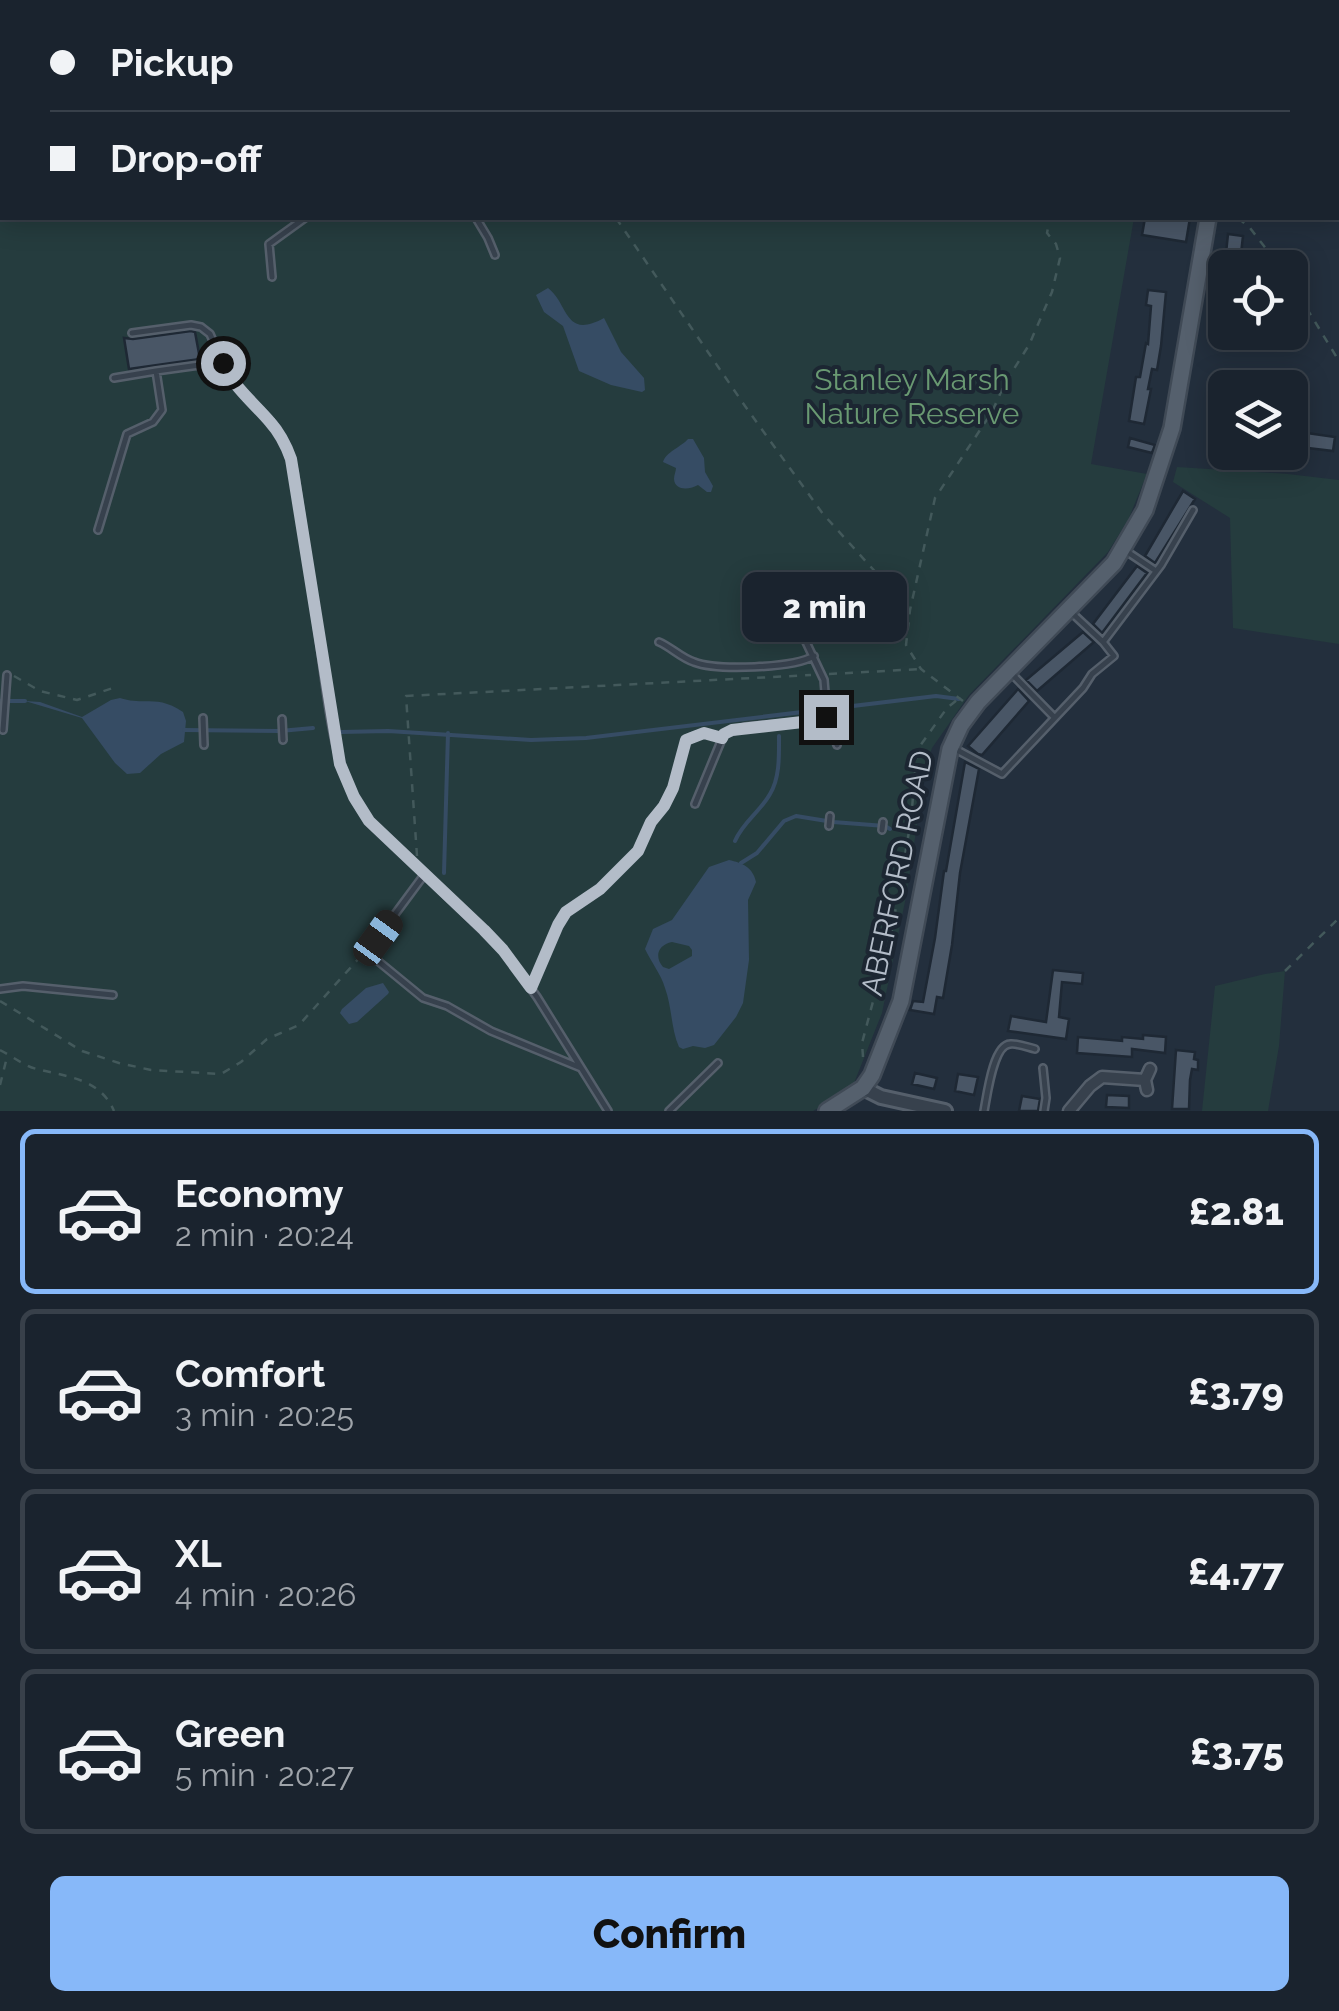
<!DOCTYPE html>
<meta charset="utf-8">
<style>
:root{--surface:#1a232e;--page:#232b36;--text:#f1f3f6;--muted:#9fa4aa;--line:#38404a;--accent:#87b8f9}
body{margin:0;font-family:Raleway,sans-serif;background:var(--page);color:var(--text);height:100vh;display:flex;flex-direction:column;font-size:38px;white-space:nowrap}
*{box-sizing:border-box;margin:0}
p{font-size:32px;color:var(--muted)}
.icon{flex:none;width:55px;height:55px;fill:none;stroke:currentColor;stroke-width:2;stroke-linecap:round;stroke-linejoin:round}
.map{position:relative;height:1111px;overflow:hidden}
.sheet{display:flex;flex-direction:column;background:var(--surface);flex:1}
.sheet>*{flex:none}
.top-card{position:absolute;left:0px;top:0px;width:1340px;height:220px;box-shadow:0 5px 25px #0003,0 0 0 2px var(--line);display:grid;align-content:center;height:220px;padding:0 50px;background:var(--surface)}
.tools{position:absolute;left:1208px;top:250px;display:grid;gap:20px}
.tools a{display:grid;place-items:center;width:100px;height:100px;border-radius:15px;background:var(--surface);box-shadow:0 5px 25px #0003,0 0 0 2px var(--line);font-size:50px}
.end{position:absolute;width:45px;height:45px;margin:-22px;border:12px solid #b3bcc8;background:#111;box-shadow:0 0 0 5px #111}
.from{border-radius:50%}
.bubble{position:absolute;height:70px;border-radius:15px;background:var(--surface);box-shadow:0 5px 25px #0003,0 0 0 2px var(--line);font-size:32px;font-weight:800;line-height:70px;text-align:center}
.car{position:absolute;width:30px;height:60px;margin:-30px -15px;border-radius:12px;box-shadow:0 0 8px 2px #0007;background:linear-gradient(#222 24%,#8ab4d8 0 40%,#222 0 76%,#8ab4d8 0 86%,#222 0)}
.top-card b{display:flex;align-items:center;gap:35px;height:95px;font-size:38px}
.top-card b+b{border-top:2px solid var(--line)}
.top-card i{width:25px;height:25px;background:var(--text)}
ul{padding:18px 0 0;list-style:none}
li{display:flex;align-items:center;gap:30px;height:165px;margin:0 20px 15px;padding:0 30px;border:5px solid var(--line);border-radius:15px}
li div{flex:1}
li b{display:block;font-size:38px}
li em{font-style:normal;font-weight:800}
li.selected{border-color:var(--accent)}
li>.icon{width:90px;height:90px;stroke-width:1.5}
.primary-button{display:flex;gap:20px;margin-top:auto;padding:20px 50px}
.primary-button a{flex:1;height:115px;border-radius:15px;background:var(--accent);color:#111;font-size:40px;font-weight:800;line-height:115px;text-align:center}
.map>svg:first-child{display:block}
</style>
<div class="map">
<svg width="1339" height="1111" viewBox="0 0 1339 1111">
<rect width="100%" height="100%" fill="#232f3d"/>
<path fill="#253c3e" d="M594,0H971V2H587Z
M1068,0H1223L1222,2H1068Z
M2,76V218H1134L1091,464L1147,474L1128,520L1108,552L969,695L932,748L926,766L906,897L882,1013L852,1088L813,1111H0V77Z
M1177,467L1288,474L1339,480V644L1233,628L1230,518L1173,482Z
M1285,971L1279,1046L1268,1111H1202L1215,986L1265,974Z"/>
<path fill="#364c64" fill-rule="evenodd" d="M548,288C569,304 564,340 604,318L621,352L644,378L645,390L642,392L611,385L579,371L563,326L544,312L536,295Z
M688,439H693L704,458L705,472L713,486L711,492H707L698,485C691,489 675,492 674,479C674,475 676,471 676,468L663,462C666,452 681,447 688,439Z
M120,698C144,706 157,694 183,712L186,721L184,742L161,754L140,773L127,774L115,763L82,718L25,701L40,702L82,717L111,700Z
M729,860C742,863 753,867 756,882L748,900L749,960L743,1003L736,1017L714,1045L705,1048L693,1046L683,1049L679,1047C671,1029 672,1007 665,988C661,974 651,962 645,949L653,929L672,920L709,867ZM672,942L689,946L692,950V956L669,969L663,967C654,956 658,945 672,942Z
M383,983L389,992L388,994L357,1022L349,1024L340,1013L342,1009L366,988Z"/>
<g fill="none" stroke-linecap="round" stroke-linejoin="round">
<path stroke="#364c64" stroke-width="4" d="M1133,0L1135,2
M1338,8L1339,6
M0,701H25
M184,730L280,731L313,728
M341,732L388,731L531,740L586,738L936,696L959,699
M735,841C743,822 760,812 770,794C780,778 779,755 779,736
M741,863L757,853L784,821L796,816L833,822L885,826L890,829
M444,873L448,733"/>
</g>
<path fill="#495666" stroke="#1e2834" stroke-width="2.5" d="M1145,218L1170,219V218H1190L1186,242L1142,235Z
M1228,234L1243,236L1241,254L1226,253Z
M1148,290L1166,292L1161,346L1157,370L1152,369L1148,389H1151L1144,424L1129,421L1136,377H1140L1146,343L1148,344L1151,306L1146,305Z
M191,331L195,332L200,359L129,369L124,338L133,339Z
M1213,392L1225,393V437H1222L1221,444L1211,443V438L1208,437L1209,426H1215L1218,404L1212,403Z
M1293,431L1335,437L1333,451L1291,446Z
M1130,438L1155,445L1152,453L1128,447Z
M1183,491L1195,499L1155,563L1145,556Z
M1137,566L1147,573L1102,633L1093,624Z
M1083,632L1094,642L1037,691L1026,680Z
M1018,689L1029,701L982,755L978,754L968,746Z
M965,762L979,769L960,873L952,945L943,998L937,997L934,1014L910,1010L913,1001L923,1002L935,938L944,871H946Z
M1053,970L1083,973L1082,984L1062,982L1059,1017L1069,1019L1066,1039L1008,1031L1011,1016L1046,1022Z
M1143,1035L1166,1037L1165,1053L1132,1049V1057L1077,1053L1078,1037L1122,1041V1037L1143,1039Z
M1176,1050L1195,1052L1194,1059L1198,1060V1070L1192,1069L1190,1080L1189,1109H1172Z
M915,1073L937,1078L934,1089L912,1084Z
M958,1074L978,1077L974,1095L955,1091Z
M1107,1095L1129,1096V1108L1106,1107Z
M1022,1096L1040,1099L1038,1111H1019Z"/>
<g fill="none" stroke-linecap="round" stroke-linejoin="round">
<g stroke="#555f6b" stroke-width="10">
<path id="service" d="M1338,184H1339
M476,218L488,238L495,255
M272,277L269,244L305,218
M132,333L191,325L201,327L210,334L228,376L273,424L285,443L294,471C302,526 311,582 319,638C328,698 331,771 369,821L503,950L537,997L608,1111
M156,371L214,363
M98,530L127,434L153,422L162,410L156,371L114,378
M1126,551L1156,571
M1072,613L1103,642
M659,642C671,647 681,658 694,662C717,671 793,668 814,656
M806,642L824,680L827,717L837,745
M1011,673L1054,717
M203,718L204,745
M282,719L283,740
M3,730L7,675
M957,750L1002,774L1083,688L1092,674L1114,656L1103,642L1161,565L1193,510
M695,804L724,734L745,727L821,720L827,717
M829,826L830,816
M882,830L883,822
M424,875L367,952L423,998L447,1006L491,1031L581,1068
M531,988L558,925L567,912L600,889L638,851L651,821L663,806L673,788L686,740C699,732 709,732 722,739
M0,989L23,986L113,995
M1043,1068L1046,1098L1044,1111
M669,1111L718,1063
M984,1111C987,1096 993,1045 1010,1044C1017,1043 1027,1047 1035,1049"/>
</g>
<g stroke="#555f6b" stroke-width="15">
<path id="minor" d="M1147,1090L1145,1080L1150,1069
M1069,1111L1090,1086L1102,1077L1145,1080"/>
</g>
<g stroke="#555f6b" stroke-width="18">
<path id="tertiary" d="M1047,0V2
M863,1088L881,1097L945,1111"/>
</g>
<g stroke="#404a56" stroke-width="20">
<path id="primary" d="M1237,2V0
M827,1111L863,1088L872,1075L901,1001L950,749L961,725L978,702L1114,563L1145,510L1172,428L1208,218"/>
</g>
<path stroke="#43595b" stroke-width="2.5" stroke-dasharray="8 8" stroke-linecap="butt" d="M912,0L914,2
M654,2L662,0
M616,218L745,406L823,514L909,609
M1238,218L1250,228L1281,268
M1290,281L1339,361
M829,674L921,669
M14,676L40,691L77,700L116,687
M963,701L921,669L906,645L910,610L935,498L992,412L1005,383L1029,345L1052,292L1060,258L1056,244L1047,233L1050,218
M417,856L406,696L811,675
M1285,971L1339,918
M0,1001L82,1051L119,1063L151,1070L221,1074L241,1062L267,1039L299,1025L361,956
M0,1050C12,1056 24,1066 37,1069C67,1077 100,1078 114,1111
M863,1057L862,1043L892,930L911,820L917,750L947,708L957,700
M0,1085L7,1057"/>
<use href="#service" stroke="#37414d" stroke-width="5"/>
<use href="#minor" stroke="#37414d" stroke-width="10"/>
<use href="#tertiary" stroke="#37414d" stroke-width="12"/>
<use href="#primary" stroke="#55606d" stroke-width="15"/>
</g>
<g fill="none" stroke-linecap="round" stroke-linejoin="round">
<path stroke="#b3bcc8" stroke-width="12" d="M223,363C233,387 254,403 270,422C280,433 286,445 291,459L340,764L354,797L369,821L484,930L503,950L531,988L558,925L566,912L600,889L638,851L651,822L664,806L673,788L686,740L704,733L722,738L724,734L732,730L820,720L826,717"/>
</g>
<g text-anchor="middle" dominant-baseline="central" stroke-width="8" stroke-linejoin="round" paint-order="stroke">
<g font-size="30" fill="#699972" stroke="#1c2632">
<text x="912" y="379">Stanley Marsh<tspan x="912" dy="34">Nature Reserve</tspan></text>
</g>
<g font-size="30" fill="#b3bcc8" stroke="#1c2632">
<text transform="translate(897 873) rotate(-78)">ABERFORD ROAD</text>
</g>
</g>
</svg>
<div class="tools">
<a><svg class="icon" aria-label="locate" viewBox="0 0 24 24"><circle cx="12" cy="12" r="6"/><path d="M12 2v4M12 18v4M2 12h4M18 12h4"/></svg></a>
<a><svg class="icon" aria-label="layers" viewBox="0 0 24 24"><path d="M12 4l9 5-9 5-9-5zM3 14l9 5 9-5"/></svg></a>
</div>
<i class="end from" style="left:223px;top:363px"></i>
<i class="end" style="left:826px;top:717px"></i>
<div class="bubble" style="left:742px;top:572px;width:165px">2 min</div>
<i class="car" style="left:378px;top:938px;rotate:36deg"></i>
<div class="top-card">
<b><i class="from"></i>Pickup</b>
<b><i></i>Drop-off</b>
</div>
</div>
<section class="sheet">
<ul>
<li class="selected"><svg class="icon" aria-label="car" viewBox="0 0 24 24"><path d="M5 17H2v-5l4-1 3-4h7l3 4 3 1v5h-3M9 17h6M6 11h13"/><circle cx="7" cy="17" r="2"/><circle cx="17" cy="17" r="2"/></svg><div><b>Economy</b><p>2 min · 20:24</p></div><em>£2.81</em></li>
<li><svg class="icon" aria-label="car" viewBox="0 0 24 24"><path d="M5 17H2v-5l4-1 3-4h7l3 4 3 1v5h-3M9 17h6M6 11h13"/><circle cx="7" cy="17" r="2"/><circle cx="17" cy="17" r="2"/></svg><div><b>Comfort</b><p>3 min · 20:25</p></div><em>£3.79</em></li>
<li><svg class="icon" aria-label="car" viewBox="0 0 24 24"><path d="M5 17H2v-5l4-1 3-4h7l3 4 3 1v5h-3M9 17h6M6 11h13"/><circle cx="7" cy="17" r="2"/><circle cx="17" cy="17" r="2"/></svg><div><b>XL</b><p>4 min · 20:26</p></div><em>£4.77</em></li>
<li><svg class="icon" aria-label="car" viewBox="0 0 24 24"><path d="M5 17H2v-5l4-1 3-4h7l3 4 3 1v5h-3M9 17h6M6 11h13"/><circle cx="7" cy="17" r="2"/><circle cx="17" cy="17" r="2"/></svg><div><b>Green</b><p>5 min · 20:27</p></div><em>£3.75</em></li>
</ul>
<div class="primary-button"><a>Confirm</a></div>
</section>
